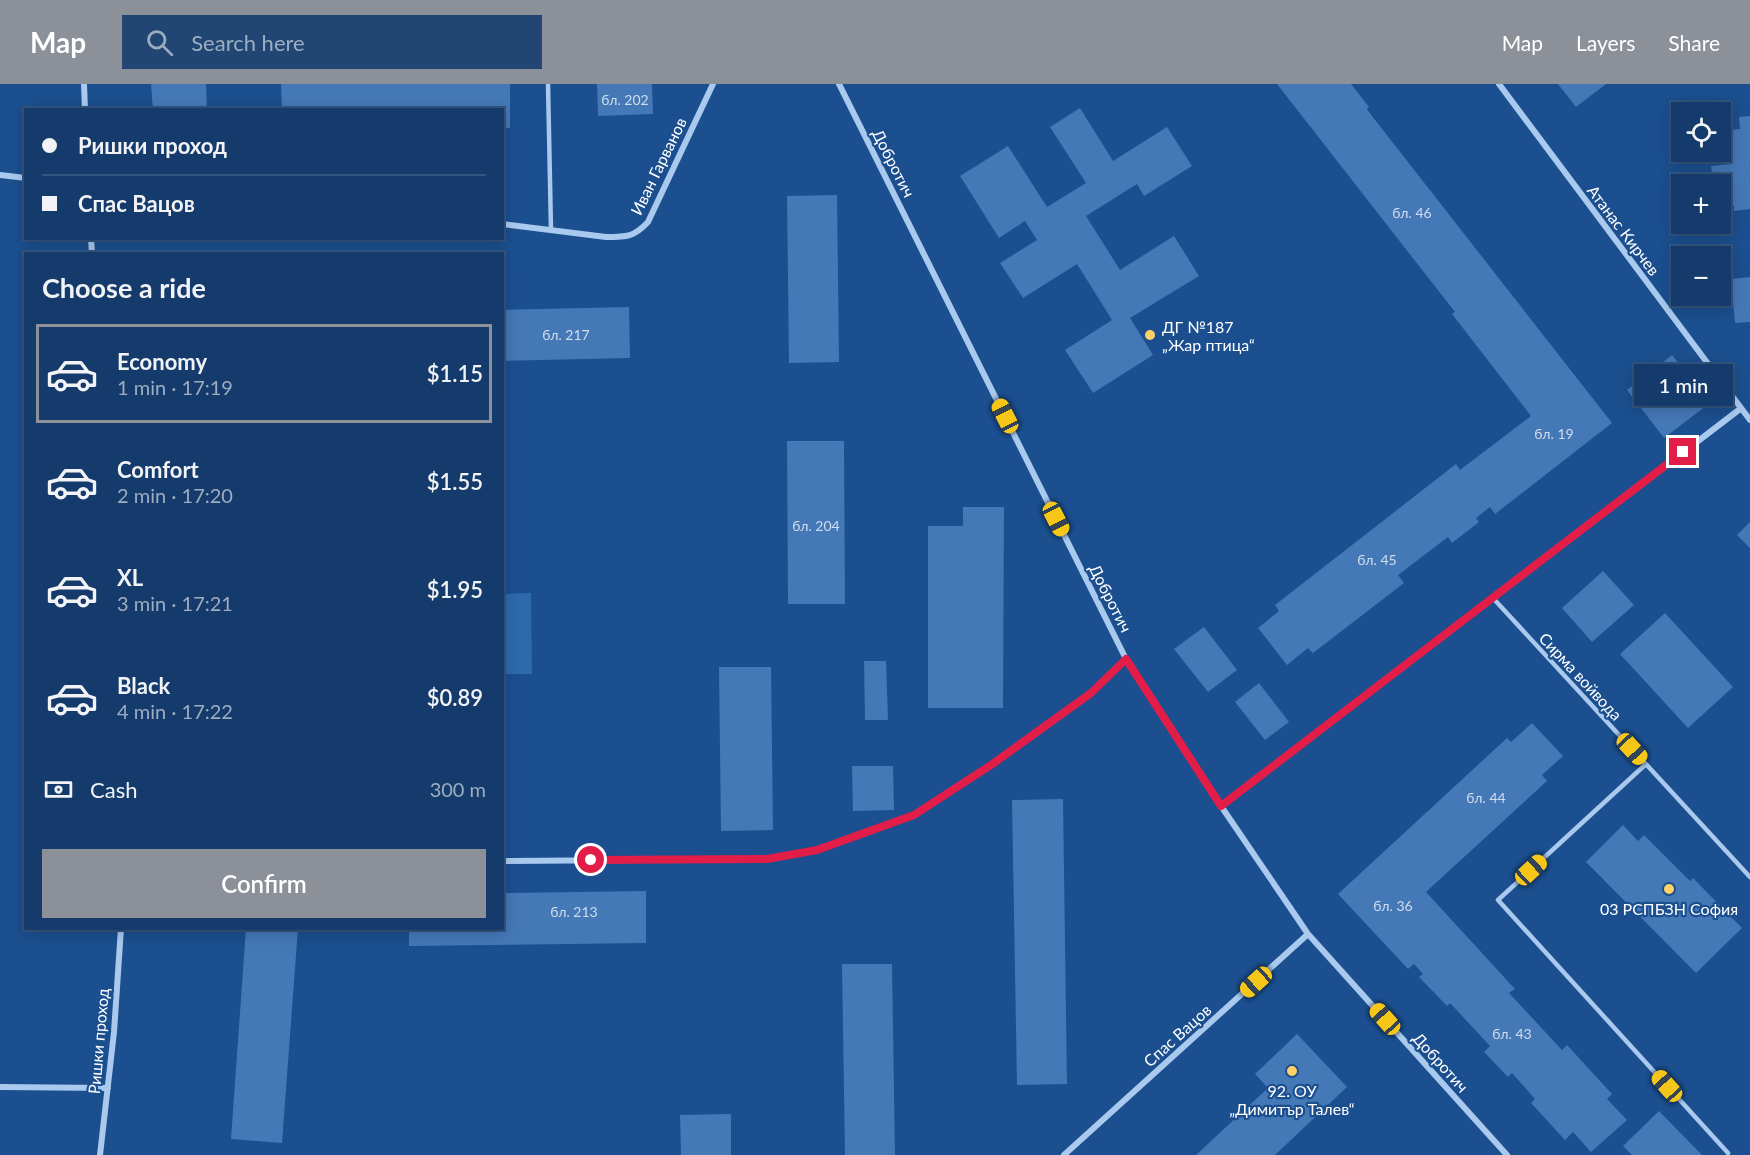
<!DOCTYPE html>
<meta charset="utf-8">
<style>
:root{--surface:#143b6b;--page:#214673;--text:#f1f3f6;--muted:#9dadc1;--line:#33557e;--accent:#8c9099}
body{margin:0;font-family:Lato,sans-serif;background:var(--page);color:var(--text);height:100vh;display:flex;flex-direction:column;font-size:22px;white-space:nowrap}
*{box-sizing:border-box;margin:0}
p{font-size:20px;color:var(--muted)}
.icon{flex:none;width:33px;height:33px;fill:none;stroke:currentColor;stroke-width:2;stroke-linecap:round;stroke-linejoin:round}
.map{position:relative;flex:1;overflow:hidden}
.details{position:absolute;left:24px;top:168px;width:480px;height:678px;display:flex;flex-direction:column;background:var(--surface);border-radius:0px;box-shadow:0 3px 15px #0003,0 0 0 2px var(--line)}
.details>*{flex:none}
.guide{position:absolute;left:24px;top:24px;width:480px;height:132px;border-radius:0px;box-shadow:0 3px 15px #0003,0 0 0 2px var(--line);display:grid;align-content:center;height:132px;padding:0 18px;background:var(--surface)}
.tools{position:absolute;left:1671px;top:18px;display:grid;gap:12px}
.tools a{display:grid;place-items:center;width:60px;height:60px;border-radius:0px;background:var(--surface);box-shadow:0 3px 15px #0003,0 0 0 2px var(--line);font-size:30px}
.end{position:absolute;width:27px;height:27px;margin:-14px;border:8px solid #e11d48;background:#fff;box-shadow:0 0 0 3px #fff}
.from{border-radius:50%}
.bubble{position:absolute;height:42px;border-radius:0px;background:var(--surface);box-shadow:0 3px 15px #0003,0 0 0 2px var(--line);font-size:20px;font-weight:600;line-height:42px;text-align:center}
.car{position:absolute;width:18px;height:36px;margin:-18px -9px;border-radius:8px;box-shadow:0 0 4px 2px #0007;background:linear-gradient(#f5c518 24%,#345 0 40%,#f5c518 0 76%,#345 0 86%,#f5c518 0)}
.guide b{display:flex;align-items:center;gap:21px;height:57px;font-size:22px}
.guide b+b{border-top:2px solid var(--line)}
.guide i{width:15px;height:15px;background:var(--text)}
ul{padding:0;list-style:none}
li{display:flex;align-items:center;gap:18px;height:99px;margin:0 12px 9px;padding:0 6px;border:3px solid transparent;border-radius:0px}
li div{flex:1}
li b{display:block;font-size:22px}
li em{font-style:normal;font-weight:600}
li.active{border-color:var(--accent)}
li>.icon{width:54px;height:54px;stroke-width:1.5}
h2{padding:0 18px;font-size:27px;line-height:72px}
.pay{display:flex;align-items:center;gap:15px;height:66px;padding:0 18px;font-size:22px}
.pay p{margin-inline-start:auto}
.primary-button{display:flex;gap:12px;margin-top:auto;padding:12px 18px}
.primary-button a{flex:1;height:69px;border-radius:0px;background:var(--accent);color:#fff;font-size:24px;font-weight:600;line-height:69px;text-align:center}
header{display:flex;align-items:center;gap:36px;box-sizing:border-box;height:84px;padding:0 30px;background:var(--accent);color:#fff}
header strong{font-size:28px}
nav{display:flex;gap:33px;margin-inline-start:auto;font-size:21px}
.search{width:420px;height:54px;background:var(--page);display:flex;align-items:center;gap:15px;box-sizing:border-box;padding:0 21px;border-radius:0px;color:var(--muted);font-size:22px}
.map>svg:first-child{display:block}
</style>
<header>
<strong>Map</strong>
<div class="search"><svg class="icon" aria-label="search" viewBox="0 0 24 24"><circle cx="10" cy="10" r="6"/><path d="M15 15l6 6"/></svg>Search here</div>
<nav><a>Map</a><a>Layers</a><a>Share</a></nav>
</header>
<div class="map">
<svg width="1750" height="1071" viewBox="0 0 1750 1071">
<rect width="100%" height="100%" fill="#1b4f8f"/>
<path fill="#2e69ad" d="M531,509L532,590H503V510Z"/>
<path fill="#4478b7" d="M151,0H206L207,26H153Z
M281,0H510V44H502V26H282Z
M597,0H652L653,30L598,32Z
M1277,0H1351L1369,23L1367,25L1372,32L1612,339L1495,430L1490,423L1476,434L1479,438L1452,459L1448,453L1398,491L1404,499L1313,569L1308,564L1287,581L1258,544L1279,527L1275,521L1456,380L1460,386L1531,332L1452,230L1455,228Z
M1558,0H1606L1576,23Z
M1080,24L1113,77L1167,43L1192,82L1144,112L1137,100L1086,132L1120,186L1174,152L1199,192L1130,234L1153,271L1093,309L1065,266L1112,236L1077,180L1023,214L1000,179L1037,156L1025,137L999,154L960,92L1008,62L1047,123L1086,99L1050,43Z
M1750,32V125L1734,127V122L1720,123V100H1713L1711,82L1731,80L1728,46L1740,45L1739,33Z
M837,111L839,278L789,279L787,112Z
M1750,193V238L1735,239L1731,195Z
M629,223L630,274L502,277V226Z
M1672,271L1710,319L1664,354L1627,306Z
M787,357H844L845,520H788Z
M963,423H1004L1003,624H928V442H963Z
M1750,438V464L1737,451Z
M1603,487L1634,521L1592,558L1562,524Z
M1665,529L1733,603L1688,644L1620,570Z
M1204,543L1237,586L1208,608L1174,565Z
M864,577H886L888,636H865Z
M719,583H771L773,746L721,747Z
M1259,599L1289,638L1265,656L1235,618Z
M1532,639L1563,672L1542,691L1547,697L1426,808L1515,905L1509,909L1562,966L1567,961L1612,1010L1607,1015L1627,1036L1591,1068L1573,1048L1565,1056L1531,1019L1535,1015L1512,989L1508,993L1484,968L1490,962L1450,919L1447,922L1419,893L1423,890L1414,880L1408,885L1338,810L1507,654L1511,658Z
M852,682H893L894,726L853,727Z
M1063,715L1067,1000L1017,1001L1012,716Z
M1623,741L1638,757L1644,751L1690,797L1693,794L1742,844L1696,889L1586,778Z
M646,807V859L409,862V844H502V809Z
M246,844H298L282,1059L231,1055Z
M842,880H892L895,1071H845Z
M1297,950L1347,1003L1275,1071H1196L1268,1004L1255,990Z
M1659,1027L1702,1071H1632L1623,1062Z
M731,1030V1071H681L680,1031Z"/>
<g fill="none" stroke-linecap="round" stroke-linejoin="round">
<path stroke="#a9c9ee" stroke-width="4.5" d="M548,0L551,145
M1492,513L1750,793
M1646,680L1498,816L1728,1069"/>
<path stroke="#a9c9ee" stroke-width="6" d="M84,0L85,26
M839,0L1126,575L1221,722L1308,850L1507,1071
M1499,0L1750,336
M0,91L26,94
M502,140L606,153C627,153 634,153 648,138L713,0
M91,154L92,170
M1221,722L1740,325
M502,777L767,775L817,766L914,731L991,681L1091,609L1126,575
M0,1003L108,1004
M100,1071L114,948L121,844
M1064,1071L1308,850"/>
</g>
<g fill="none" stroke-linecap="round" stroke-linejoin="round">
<path stroke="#e11d48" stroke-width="8" d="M591,776L767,775L817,766L914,731L991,681L1091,609L1126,575L1221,722L1683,368"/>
</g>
<g fill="#ffd166" stroke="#1b4f8f" stroke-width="2">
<circle cx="1150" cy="251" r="6"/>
<circle cx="1669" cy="805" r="6"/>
<circle cx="1292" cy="987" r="6"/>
</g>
<g text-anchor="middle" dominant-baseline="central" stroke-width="4.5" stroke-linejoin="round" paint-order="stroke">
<g font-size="14" fill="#d0dded">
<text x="625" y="15">бл. 202</text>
<text x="1412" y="128">бл. 46</text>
<text x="566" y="250">бл. 217</text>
<text x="1554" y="349">бл. 19</text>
<text x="816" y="441">бл. 204</text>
<text x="1377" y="475">бл. 45</text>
<text x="1486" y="713">бл. 44</text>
<text x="1393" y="821">бл. 36</text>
<text x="574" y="827">бл. 213</text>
<text x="1512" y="949">бл. 43</text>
</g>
<g font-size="16" fill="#fff" stroke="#1b4f8f">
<text transform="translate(894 79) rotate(63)">Добротич</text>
<text transform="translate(658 82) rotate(-64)">Иван Гарванов</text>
<text transform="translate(1624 146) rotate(53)">Атанас Кирчев</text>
<text transform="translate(1111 514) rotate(63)">Добротич</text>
<text transform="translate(1581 592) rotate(47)">Сирма войвода</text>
<text transform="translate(1177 951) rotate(-42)">Спас Вацов</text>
<text transform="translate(98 957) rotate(-85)">Ришки проход</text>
<text transform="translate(1441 978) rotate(48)">Добротич</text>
</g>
<g font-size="16" fill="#fff" stroke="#1b4f8f">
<text x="1162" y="242" text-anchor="start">ДГ №187<tspan x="1162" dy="18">„Жар птица“</tspan></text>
<text x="1669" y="824">03 РСПБЗН София</text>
<text x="1292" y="1006">92. ОУ<tspan x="1292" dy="18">„Димитър Талев“</tspan></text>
</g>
</g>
</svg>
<div class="tools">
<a><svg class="icon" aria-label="locate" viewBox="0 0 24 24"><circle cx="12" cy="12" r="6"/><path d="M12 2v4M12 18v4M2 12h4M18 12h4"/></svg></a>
<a>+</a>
<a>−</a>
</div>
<i class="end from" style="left:591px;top:776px"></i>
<i class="end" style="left:1683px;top:368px"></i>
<div class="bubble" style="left:1634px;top:280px;width:99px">1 min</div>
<i class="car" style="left:1005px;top:332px;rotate:333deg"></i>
<i class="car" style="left:1056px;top:435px;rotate:153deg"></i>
<i class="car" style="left:1632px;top:665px;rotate:137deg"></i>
<i class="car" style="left:1531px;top:786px;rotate:47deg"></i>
<i class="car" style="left:1256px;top:898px;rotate:228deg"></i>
<i class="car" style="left:1385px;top:935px;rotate:318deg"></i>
<i class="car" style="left:1667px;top:1002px;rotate:318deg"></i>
<div class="guide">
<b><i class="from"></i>Ришки проход</b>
<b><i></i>Спас Вацов</b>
</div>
<section class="details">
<h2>Choose a ride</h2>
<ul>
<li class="active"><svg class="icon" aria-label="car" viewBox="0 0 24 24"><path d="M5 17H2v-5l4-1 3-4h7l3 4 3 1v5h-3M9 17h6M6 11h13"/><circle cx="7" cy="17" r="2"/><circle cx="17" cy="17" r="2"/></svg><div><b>Economy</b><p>1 min · 17:19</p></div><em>$1.15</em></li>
<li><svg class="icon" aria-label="car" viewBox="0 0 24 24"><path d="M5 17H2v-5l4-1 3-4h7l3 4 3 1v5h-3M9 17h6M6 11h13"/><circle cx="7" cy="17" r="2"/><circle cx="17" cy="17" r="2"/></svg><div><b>Comfort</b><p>2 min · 17:20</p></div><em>$1.55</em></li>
<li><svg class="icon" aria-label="car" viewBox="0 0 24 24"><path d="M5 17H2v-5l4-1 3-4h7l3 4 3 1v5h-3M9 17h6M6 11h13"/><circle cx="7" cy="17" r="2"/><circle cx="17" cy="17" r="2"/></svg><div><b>XL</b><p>3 min · 17:21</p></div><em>$1.95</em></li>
<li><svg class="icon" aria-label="car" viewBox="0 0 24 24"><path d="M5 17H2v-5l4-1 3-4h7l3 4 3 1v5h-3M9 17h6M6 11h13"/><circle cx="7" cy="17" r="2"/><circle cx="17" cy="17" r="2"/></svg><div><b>Black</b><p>4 min · 17:22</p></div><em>$0.89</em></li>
</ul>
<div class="pay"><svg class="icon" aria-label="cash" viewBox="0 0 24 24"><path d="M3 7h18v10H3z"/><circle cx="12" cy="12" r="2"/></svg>Cash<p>300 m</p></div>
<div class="primary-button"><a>Confirm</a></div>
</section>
</div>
